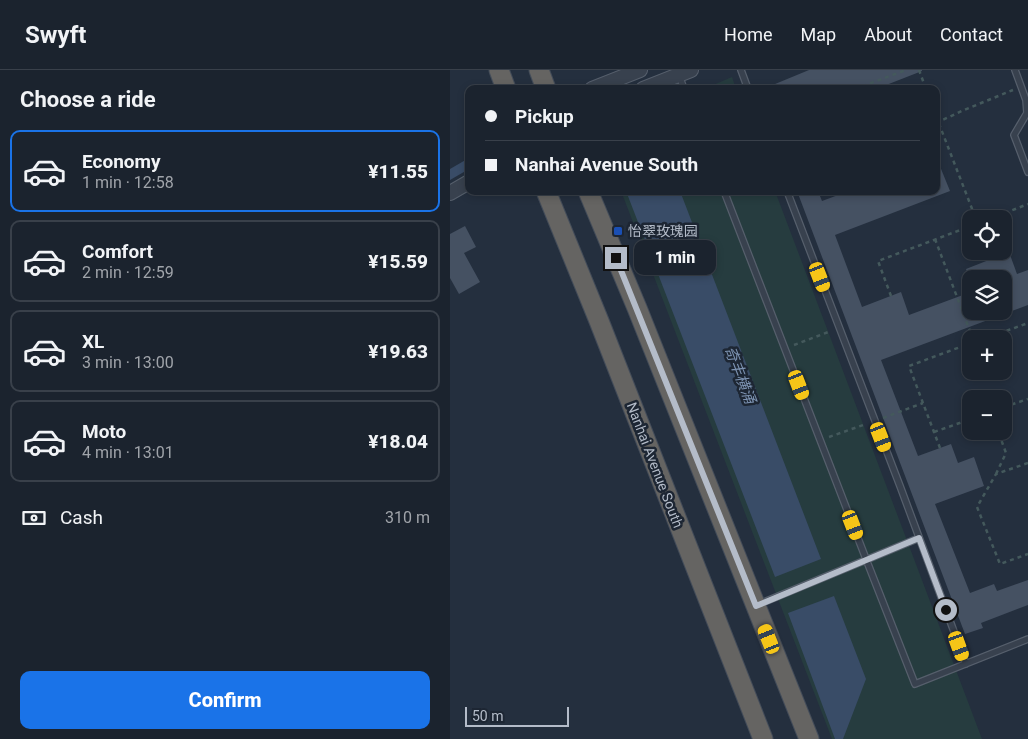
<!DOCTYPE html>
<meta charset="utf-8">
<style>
:root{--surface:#1b232e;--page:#242b36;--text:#f1f3f6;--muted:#a0a4aa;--line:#39404a;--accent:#1a73e8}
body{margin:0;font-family:Roboto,"Noto Sans SC",sans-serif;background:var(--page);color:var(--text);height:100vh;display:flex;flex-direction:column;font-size:19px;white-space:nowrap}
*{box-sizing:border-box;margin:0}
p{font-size:16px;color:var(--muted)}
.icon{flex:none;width:28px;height:28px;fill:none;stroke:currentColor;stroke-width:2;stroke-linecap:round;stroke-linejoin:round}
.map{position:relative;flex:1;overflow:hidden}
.panel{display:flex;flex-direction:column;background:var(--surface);width:450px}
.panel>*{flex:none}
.hud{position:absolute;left:15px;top:15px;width:475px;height:110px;border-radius:10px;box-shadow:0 2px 8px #0003,0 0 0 1px var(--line);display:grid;align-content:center;height:110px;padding:0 20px;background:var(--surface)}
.buttons{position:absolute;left:512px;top:140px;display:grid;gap:10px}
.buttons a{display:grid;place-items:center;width:50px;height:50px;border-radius:10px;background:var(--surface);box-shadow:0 2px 8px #0003,0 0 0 1px var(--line);font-size:25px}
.scale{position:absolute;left:15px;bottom:12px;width:104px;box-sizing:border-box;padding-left:5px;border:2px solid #b4bcc9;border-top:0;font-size:14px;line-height:18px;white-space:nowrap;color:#b4bcc9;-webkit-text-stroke:4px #1d2633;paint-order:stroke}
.end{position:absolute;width:22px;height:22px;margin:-11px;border:6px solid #b4bcc9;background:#111;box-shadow:0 0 0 2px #111}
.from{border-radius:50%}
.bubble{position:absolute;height:35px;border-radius:10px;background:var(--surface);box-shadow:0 2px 8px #0003,0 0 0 1px var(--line);font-size:16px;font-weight:800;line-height:35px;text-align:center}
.car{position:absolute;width:15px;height:30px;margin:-15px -8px;border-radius:6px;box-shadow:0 0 4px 1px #0007;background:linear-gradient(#f5c518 24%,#345 0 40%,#f5c518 0 76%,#345 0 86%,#f5c518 0)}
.hud b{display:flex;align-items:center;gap:18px;height:48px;font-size:19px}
.hud b+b{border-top:1px solid var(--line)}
.hud i{width:12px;height:12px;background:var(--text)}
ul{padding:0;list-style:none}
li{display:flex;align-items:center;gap:15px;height:82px;margin:0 10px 8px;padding:0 10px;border:2px solid var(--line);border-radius:10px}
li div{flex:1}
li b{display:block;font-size:19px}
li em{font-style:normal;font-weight:800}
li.on{border-color:var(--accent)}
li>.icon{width:45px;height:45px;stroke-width:1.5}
h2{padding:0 20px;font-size:22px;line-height:60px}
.pay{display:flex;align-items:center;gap:12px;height:55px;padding:0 20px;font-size:19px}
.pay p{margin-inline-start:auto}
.action{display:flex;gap:10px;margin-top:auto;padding:10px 20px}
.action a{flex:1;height:58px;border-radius:10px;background:var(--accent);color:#fff;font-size:20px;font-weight:800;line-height:58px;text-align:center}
header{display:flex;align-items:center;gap:30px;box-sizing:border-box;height:70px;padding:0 25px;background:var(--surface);border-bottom:1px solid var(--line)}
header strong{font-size:24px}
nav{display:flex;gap:28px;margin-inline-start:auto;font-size:18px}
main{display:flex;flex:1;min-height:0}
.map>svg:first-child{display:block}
</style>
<header>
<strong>Swyft</strong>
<nav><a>Home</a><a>Map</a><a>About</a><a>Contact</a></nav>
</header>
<main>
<section class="panel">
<h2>Choose a ride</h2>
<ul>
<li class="on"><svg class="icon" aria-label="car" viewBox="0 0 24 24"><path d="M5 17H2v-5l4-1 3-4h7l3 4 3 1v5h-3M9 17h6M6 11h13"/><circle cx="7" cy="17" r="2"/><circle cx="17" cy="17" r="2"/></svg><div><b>Economy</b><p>1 min · 12:58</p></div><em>¥11.55</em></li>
<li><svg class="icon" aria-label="car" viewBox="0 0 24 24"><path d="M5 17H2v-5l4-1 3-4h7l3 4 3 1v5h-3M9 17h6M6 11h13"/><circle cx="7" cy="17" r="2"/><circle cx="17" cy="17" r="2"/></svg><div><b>Comfort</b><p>2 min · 12:59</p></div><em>¥15.59</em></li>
<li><svg class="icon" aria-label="car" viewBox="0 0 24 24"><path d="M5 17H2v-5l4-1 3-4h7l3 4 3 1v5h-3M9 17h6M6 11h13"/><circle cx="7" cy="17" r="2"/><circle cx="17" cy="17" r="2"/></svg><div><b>XL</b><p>3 min · 13:00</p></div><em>¥19.63</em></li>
<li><svg class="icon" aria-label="car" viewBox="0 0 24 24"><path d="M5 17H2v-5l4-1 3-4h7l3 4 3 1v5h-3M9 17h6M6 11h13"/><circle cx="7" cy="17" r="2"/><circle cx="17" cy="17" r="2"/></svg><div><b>Moto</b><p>4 min · 13:01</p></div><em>¥18.04</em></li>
</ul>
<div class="pay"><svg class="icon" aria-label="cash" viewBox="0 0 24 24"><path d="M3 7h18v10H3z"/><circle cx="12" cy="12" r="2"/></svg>Cash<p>310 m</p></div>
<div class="action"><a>Confirm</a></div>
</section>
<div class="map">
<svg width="578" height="669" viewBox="0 0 578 669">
<rect width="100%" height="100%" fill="#242f3e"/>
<path fill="#263c3f" d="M282,7L286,19H254Z
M171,121H325L532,669H382Z"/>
<path fill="#394c67" d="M19,88V99L0,110V99Z
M176,121H230L371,489L325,507Z
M384,526L416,609L393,669H385L338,543Z"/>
<path fill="#455162" d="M359,0H472V1L426,19H313Z
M486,89H487L500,121L385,165L412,237L451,222L459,245L521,222V241H554V209H520L516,199L559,182L567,204L578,200V235L431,290L468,386L501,374L508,393L524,387L534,416L485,434L520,523L544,514L547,521L578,510V535L531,553L533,558L515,564L347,121H368L372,131L399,121H486Z
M15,156L26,177L14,183L30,212L9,224L0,208V164Z"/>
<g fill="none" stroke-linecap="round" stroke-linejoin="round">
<g stroke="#565f6c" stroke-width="8">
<path id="service" d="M291,0L298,19
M565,0L576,30L577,43L564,65L578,102
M229,5L234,19
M274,121L416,489L465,614L578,569
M337,121L450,416L516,594
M307,535L469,468"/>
</g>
<g stroke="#565f6c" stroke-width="16">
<path id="tertiary" d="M142,19L190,0
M193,19L241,0
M0,123L19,112"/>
</g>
<g stroke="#434c59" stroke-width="21">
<path id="trunk" d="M49,0L56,19
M89,0L96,19
M96,121L149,251L313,669
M138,121L187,238L359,669"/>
</g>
<path stroke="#44595c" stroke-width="2.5" stroke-dasharray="4 4" stroke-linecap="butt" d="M469,0L476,19
M405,19L456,0
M486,46L526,149
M486,53L514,40L563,20
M540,149L578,134
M485,169L523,269
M538,181L541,189
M441,226L428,191L521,156
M534,269L578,253
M344,275L381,261
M554,337L578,329
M433,348L473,333
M484,362L521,349
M379,367L416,354
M490,378L459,296L521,273
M578,393L546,404L527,437L550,494L578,484
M546,404L556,383L548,361"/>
<use href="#service" stroke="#38414e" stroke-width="5.5"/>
<use href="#tertiary" stroke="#38414e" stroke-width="14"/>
<use href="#trunk" stroke="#656462" stroke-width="19"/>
</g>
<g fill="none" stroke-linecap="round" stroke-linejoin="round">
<path stroke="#b4bcc9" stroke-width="6" d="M166,188L306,536L469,468L496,540"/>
</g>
<rect fill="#1a4fb4" stroke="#1d2633" stroke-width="2" x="163" y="156" width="10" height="10" rx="2.5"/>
<g text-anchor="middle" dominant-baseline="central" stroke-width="5" stroke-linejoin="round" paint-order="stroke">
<g font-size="14" fill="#b4bcc9" stroke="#1d2633" text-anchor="start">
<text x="178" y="161">怡翠玫瑰园</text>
</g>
<g font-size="14" fill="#b4bcc9" stroke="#1d2633">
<text transform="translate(205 395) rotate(69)">Nanhai Avenue South</text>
</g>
<g font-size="15" font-style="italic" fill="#7c92b1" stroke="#1d2633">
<text transform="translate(290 305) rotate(69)">奇丰横涌</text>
</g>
</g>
</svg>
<div class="buttons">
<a><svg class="icon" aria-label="locate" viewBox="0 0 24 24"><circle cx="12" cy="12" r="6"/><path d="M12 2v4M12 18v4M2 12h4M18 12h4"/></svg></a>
<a><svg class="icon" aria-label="layers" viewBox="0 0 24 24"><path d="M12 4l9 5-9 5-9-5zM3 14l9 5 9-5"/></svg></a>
<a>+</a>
<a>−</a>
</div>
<div class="scale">50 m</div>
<i class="end from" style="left:496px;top:540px"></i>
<i class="end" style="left:166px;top:188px"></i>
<div class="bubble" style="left:184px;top:170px;width:82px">1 min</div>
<i class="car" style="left:370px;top:207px;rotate:159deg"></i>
<i class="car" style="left:349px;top:315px;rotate:159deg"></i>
<i class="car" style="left:431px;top:367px;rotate:159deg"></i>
<i class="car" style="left:403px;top:455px;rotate:159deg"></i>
<i class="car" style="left:319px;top:569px;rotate:338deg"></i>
<i class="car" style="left:509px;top:576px;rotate:160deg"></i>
<div class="hud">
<b><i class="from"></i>Pickup</b>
<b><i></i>Nanhai Avenue South</b>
</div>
</div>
</main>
